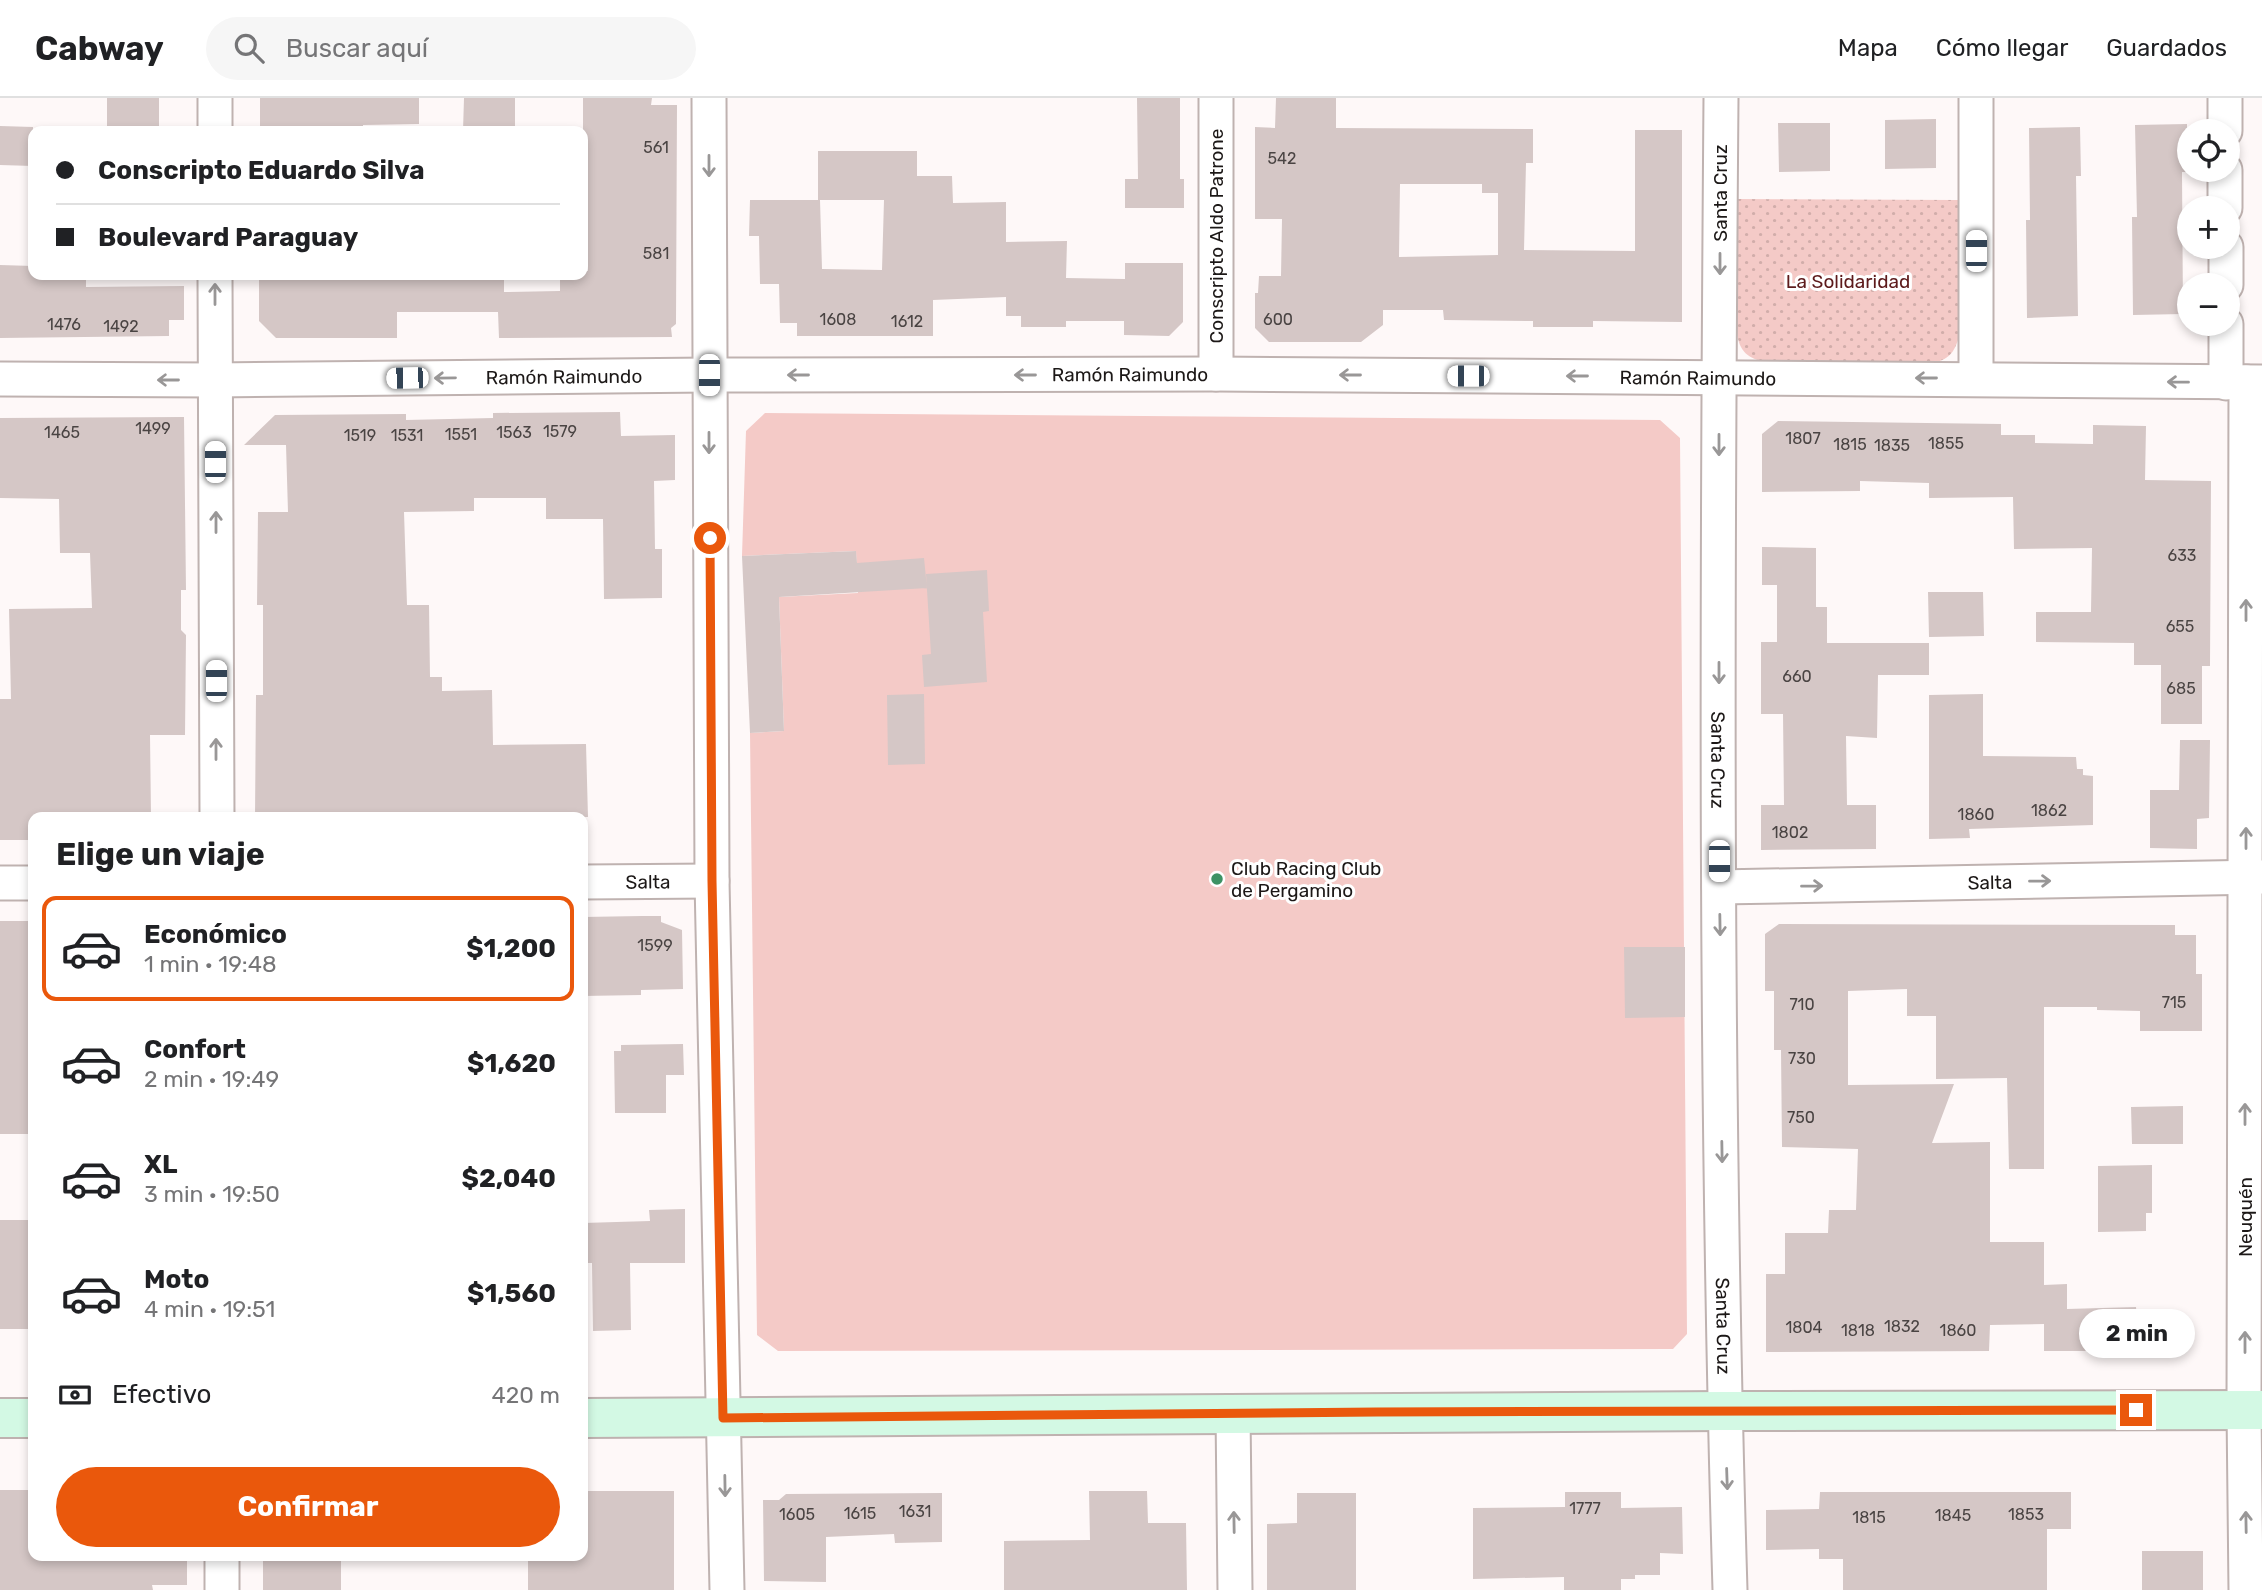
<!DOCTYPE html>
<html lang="es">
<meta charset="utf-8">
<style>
:root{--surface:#fff;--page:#f6f6f6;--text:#202124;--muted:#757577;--line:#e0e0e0;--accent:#ea580c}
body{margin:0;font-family:Rubik,sans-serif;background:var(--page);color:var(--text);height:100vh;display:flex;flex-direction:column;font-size:26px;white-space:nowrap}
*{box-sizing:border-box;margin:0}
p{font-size:23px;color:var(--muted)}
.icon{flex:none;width:38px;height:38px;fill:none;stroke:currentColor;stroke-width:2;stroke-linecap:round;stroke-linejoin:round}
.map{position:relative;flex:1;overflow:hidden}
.sheet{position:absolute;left:28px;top:714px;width:560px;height:749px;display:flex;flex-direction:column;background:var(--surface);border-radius:14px;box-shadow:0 4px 10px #0003}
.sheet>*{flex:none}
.guide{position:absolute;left:28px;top:28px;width:560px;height:154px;border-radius:14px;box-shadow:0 4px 10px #0003;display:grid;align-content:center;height:154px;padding:0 28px;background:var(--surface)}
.fabs{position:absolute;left:2177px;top:21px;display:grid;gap:14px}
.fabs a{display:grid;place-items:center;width:63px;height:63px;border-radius:50%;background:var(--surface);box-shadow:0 4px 10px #0003;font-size:35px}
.end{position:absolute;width:32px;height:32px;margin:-16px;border:9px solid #ea580c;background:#fff;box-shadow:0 0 0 4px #fff}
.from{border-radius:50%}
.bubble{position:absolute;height:49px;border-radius:24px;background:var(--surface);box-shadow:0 4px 10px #0003;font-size:23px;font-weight:700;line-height:49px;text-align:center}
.car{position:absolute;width:21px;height:42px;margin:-21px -10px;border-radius:9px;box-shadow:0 0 5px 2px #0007;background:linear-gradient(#fff 24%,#345 0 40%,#fff 0 76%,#345 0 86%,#fff 0)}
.guide b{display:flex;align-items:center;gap:24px;height:66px;font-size:26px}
.guide b+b{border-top:2px solid var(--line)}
.guide i{width:18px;height:18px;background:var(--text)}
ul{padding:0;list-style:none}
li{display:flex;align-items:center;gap:21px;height:105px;margin:0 14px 10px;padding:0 14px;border:4px solid transparent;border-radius:14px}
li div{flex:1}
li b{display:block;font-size:26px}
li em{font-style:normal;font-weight:700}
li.on{border-color:var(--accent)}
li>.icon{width:63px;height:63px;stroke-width:1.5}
h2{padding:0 28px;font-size:32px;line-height:84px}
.pay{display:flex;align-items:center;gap:18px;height:77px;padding:0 28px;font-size:26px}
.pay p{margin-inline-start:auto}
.action{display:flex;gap:14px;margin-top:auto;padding:14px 28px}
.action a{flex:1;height:80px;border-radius:42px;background:var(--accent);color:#fff;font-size:28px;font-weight:700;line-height:80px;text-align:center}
header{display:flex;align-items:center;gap:42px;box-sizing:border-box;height:98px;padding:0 35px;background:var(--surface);border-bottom:2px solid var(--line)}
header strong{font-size:33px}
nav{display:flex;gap:38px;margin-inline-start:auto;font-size:24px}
.search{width:490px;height:63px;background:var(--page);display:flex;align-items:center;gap:18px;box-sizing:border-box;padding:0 24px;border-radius:38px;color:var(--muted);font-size:26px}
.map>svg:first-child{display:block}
</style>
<header>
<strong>Cabway</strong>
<div class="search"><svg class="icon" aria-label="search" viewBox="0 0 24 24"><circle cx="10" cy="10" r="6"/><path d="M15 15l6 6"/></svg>Buscar aquí</div>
<nav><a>Mapa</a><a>Cómo llegar</a><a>Guardados</a></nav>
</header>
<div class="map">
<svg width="2262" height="1492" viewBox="0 0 2262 1492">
<defs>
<pattern id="park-dots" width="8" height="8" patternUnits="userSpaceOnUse" patternTransform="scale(1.75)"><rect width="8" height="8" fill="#f4cac7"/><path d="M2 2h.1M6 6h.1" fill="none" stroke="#d1adaa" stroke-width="1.8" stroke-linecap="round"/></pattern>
</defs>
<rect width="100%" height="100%" fill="#fef8f8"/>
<path fill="#f4cac7" d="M765,315L1660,322L1680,340L1687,1236L1673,1251L778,1253L757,1237L750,635L784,633L779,499L858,495L856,453L742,458L746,333Z"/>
<path fill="url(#park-dots)" d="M1736,101L1958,102L1959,239C1954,255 1949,261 1933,265L1766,264C1748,261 1739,253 1737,235Z"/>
<path fill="#d5c7c6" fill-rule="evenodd" d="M107,0H159V33H107Z
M260,0H419V26L363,27V33H260Z
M464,0H515V33H463Z
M583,0H652L651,7H677L676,226L671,230L672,239L499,240L498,214H397V240H276L259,223V177H504V194L560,193V177H583V173H588L587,77H583Z
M1137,0H1180V81H1184V110H1125V81H1138Z
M1276,0H1336V30L1533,31V65H1526L1524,152L1635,153V32H1682V224L1593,223V229H1533V223L1444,222L1443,212H1383V227L1361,244H1269L1255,230V195H1258L1259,178H1281L1282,121H1255V29L1275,30ZM1400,86H1482V95H1498V157L1399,159Z
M1936,21V70L1885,71V22Z
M1778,25H1830V73L1779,74Z
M2187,26V74H2182L2183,216L2133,217L2132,119H2137L2135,27Z
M0,28L33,29V68L0,67Z
M2080,29L2081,78H2076L2078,218L2027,220L2026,122H2030L2029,30Z
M818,53H917V78H952L953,105L1006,104V144L1067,143L1066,180L1125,181V165H1183V224L1169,238L1124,237V223H1066V229H1021V218H1006V199L933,202V238H797V225H780L779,186H760L759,138H749L750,102H820L822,171L882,172L884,102H818Z
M0,167L33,168V177H86V189L184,188V222H169V238L0,240Z
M620,314L621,338L675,337V382L654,383L655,451H662V500L604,501L603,421H546V400H474V413L404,414L407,507H429L430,579H442V593L492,592L493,647L586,646L588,719H255L256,597H263V507H257L258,414H288L286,347H244L275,317L406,316V322L493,320V315Z
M184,319L186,492H181V532L186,537L185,637H150L151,719H33V742H0V601H11L9,511L92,510L90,455H60L59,401L0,400V320Z
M1778,323L2001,326V337H2035V345L2093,346V327L2146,328L2145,382L2211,383L2210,568H2202V626H2161V567H2134V545L2036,544V514H2091L2092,450L2014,451L2013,399L1929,400V385L1860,383V393L1762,394V336Z
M1762,449L1816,450V509H1827V545H1929V577H1878L1877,640L1846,638L1847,707H1876V751L1761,752V707H1784L1783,616H1761V544H1777V487H1762Z
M856,453L857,465L924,460L927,490L779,499L784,633L750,635L742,458Z
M987,472L989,513L983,514L987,584L924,589L922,557L931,556L926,476Z
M1928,494H1983L1984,538L1929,539Z
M924,596L925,666L888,667L887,597Z
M1983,596V658L2076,659L2077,671H2083V677L2093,678V727L1969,731L1970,740L1929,741V597Z
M2180,642H2210L2209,720L2197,721V751L2150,750V692H2179Z
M642,818H661V824L682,832L683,891L641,892V897L583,898V819Z
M0,823H33V1036H0Z
M1779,826L2175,827V837H2196V876H2202V933H2140V913L2097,912V909H2044V1071H2009L2007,980L1936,981V918H1907V891L1848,893V987L1954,986L1932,1045L1990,1044V1144H2044V1187L2067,1186V1211L2136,1209L2137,1222L2155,1221V1253H2044V1226L1990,1227L1989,1253L1766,1254V1176H1785V1135H1828L1829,1112H1856L1858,1051L1782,1049L1781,952H1774V893H1765V836Z
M1624,849H1685V919L1625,920Z
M683,946L684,977H666V1015H615L614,953H621V947Z
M2183,1008V1046H2132L2131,1009Z
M2152,1067V1115H2146V1133L2098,1134V1068Z
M685,1111V1165H630L631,1232L593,1233L592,1165H583V1125L650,1123L649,1112Z
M0,1122H33V1231H0Z
M0,1392H33V1458H187V1487H152L153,1492H0Z
M583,1393H674V1492H528V1458H583Z
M1089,1393H1147L1148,1425H1186L1187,1492H1004V1443L1090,1442Z
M1565,1394H1621V1410L1682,1409L1683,1456L1660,1455V1477H1635V1481H1621V1492H1564V1479L1473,1481V1410L1565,1409Z
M1820,1394H2071V1431H2047V1492H1843V1461H1819V1451L1766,1452V1412L1819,1411Z
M942,1395V1444L895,1445L894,1436L826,1439V1484L764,1483L763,1402H779L786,1396Z
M1297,1395H1356V1492H1267V1426L1297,1425Z
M2142,1453H2203V1492H2142Z
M263,1458H341V1492H263Z"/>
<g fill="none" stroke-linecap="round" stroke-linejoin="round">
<g stroke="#bfb2b0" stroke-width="37">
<g id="street">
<path d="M709,0L712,783L727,1492"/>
<path id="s1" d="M1721,0C1717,497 1715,995 1730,1492"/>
<path d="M1976,0V281"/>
<path d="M2225,0V33"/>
<path d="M215,33V0"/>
<path d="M2225,72V110"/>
<path d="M2226,149V187"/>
<path d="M215,177L217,719"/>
<path d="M2226,226V285"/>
<path d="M1216,276V0"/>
<path id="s2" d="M0,281L215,282L709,277L1216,276L2262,284"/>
<path d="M2246,284L2244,1312L2246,1492"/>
<path id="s3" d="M583,784L712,783"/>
<path d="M0,785H33"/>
<path id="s4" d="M1719,789L2262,779"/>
<path d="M1233,1315L1235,1492"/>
<path d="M222,1492V1458"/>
</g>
</g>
<g stroke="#bfb2b0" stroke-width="42">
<path id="secondary" d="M0,1320H33
M583,1320L1725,1313L2262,1312"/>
</g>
<use href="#street" stroke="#fff" stroke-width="33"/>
<use href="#secondary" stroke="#d3f9e4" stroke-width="38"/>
</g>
<defs><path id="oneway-shaft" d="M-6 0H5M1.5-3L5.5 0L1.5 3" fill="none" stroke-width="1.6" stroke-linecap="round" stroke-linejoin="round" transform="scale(1.75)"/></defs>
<g stroke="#999797">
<use href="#oneway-shaft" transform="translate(709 68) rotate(90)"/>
<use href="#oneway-shaft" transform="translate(1720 166) rotate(90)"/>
<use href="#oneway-shaft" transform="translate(215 196) rotate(-90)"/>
<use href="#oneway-shaft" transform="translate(798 277) rotate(180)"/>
<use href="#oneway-shaft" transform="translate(1025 277) rotate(180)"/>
<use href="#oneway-shaft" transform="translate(1350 277) rotate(-180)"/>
<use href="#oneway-shaft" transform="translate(1577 278) rotate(-180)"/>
<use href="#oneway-shaft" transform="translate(445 280) rotate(179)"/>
<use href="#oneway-shaft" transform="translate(1926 280) rotate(-180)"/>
<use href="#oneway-shaft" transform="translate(168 282) rotate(-180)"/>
<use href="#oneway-shaft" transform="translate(2178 284) rotate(-179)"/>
<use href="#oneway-shaft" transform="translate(709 345) rotate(90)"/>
<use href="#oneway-shaft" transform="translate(1719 347) rotate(90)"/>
<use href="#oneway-shaft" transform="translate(216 424) rotate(-90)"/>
<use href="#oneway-shaft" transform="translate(2246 512) rotate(-90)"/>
<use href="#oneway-shaft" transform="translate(1719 575) rotate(90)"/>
<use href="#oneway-shaft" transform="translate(216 651) rotate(-90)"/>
<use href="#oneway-shaft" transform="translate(2246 740) rotate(-90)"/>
<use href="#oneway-shaft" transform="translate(2040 783) rotate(-1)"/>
<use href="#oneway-shaft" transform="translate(1812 788) rotate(-1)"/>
<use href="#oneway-shaft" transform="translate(1720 827) rotate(89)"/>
<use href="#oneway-shaft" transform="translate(2245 1016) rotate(-90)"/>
<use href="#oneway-shaft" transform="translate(1722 1054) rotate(89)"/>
<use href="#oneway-shaft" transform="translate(2245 1244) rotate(-90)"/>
<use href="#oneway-shaft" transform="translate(1727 1381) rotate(88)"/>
<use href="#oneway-shaft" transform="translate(725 1388) rotate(89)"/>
<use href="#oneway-shaft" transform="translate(1234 1424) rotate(-91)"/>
<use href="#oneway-shaft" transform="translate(2246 1424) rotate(-91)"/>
</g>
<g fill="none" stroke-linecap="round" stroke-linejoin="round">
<path stroke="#ea580c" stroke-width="9" d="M710,440L712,783L723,1320L1377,1314L2136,1312"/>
</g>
<circle fill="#3d9264" stroke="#fff" stroke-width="2.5" cx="1217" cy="781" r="7"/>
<g text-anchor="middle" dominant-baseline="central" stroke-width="6" stroke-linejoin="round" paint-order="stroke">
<g font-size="16" fill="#4a4443">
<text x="656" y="49">561</text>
<text x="1282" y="60">542</text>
<text x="656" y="155">581</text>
<text x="838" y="221">1608</text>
<text x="1278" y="221">600</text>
<text x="907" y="223">1612</text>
<text x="64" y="226">1476</text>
<text x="121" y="228">1492</text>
<text x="153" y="330">1499</text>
<text x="560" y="333">1579</text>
<text x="62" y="334">1465</text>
<text x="514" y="334">1563</text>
<text x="461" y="336">1551</text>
<text x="360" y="337">1519</text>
<text x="407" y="337">1531</text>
<text x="1803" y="340">1807</text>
<text x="1946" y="345">1855</text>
<text x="1850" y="346">1815</text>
<text x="1892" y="347">1835</text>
<text x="2182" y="457">633</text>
<text x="2180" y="528">655</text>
<text x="1797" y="578">660</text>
<text x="2181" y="590">685</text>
<text x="2049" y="712">1862</text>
<text x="1976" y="716">1860</text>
<text x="1790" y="734">1802</text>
<text x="655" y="847">1599</text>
<text x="2174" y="904">715</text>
<text x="1802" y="906">710</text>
<text x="1802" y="960">730</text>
<text x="1801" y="1019">750</text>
<text x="1902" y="1228">1832</text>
<text x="1804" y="1229">1804</text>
<text x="1858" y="1232">1818</text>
<text x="1958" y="1232">1860</text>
<text x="1585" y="1410">1777</text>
<text x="915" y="1413">1631</text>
<text x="860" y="1415">1615</text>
<text x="797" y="1416">1605</text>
<text x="2026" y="1416">1853</text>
<text x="1953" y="1417">1845</text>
<text x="1869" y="1419">1815</text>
</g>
<g font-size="19" fill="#1c1817" stroke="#fff">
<text transform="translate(1720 95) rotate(-90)">Santa Cruz</text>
<text transform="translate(1216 138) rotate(-90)">Conscripto Aldo Patrone</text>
<text stroke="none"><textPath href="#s2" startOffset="1130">Ramón Raimundo</textPath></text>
<text stroke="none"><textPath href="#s2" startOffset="564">Ramón Raimundo</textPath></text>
<text stroke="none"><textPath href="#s2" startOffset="1698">Ramón Raimundo</textPath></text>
<text stroke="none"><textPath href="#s1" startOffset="662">Santa Cruz</textPath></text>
<text stroke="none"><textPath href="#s3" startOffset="65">Salta</textPath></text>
<text stroke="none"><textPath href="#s4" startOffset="271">Salta</textPath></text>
<text transform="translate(2245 1119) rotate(-90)">Neuquén</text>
<text stroke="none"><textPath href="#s1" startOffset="1228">Santa Cruz</textPath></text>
</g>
<g font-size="19" fill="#5d1b1c" stroke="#fff">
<text x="1848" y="183">La Solidaridad</text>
</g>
<g font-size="19" fill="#1c1817" stroke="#fff" text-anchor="start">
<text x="1231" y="770">Club Racing Club<tspan x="1231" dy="22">de Pergamino</tspan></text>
</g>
</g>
</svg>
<div class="fabs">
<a><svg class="icon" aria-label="locate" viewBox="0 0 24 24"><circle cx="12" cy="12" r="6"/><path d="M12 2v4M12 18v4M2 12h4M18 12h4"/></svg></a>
<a>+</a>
<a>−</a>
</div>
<i class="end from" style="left:710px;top:440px"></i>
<i class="end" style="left:2136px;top:1312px"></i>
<div class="bubble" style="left:2079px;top:1211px;width:116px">2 min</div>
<i class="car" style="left:1976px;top:153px;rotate:0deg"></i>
<i class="car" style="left:709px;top:277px;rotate:180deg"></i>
<i class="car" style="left:1468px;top:278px;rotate:270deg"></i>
<i class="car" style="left:407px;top:280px;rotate:269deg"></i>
<i class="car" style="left:215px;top:364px;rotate:0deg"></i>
<i class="car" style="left:216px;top:583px;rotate:0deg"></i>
<i class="car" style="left:1719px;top:763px;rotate:180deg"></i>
<div class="guide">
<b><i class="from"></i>Conscripto Eduardo Silva</b>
<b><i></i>Boulevard Paraguay</b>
</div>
<section class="sheet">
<h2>Elige un viaje</h2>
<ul>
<li class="on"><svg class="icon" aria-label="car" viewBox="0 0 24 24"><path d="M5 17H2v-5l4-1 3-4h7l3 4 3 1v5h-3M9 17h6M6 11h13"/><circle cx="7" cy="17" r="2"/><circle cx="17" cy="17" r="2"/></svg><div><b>Económico</b><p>1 min · 19:48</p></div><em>$1,200</em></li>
<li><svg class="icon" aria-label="car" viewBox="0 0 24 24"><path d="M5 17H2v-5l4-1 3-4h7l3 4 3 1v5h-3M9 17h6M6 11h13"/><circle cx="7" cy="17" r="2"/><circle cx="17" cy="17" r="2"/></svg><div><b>Confort</b><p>2 min · 19:49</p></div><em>$1,620</em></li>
<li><svg class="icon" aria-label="car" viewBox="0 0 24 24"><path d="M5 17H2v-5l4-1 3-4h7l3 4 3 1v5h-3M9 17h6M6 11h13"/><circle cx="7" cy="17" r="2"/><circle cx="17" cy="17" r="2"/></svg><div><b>XL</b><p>3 min · 19:50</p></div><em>$2,040</em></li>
<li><svg class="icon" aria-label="car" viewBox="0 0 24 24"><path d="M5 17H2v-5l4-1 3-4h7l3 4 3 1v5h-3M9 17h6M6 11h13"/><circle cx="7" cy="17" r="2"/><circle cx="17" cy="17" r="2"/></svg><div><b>Moto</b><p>4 min · 19:51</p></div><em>$1,560</em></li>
</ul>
<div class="pay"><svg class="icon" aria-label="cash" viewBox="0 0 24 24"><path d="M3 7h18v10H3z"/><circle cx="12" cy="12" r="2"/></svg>Efectivo<p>420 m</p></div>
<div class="action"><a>Confirmar</a></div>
</section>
</div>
